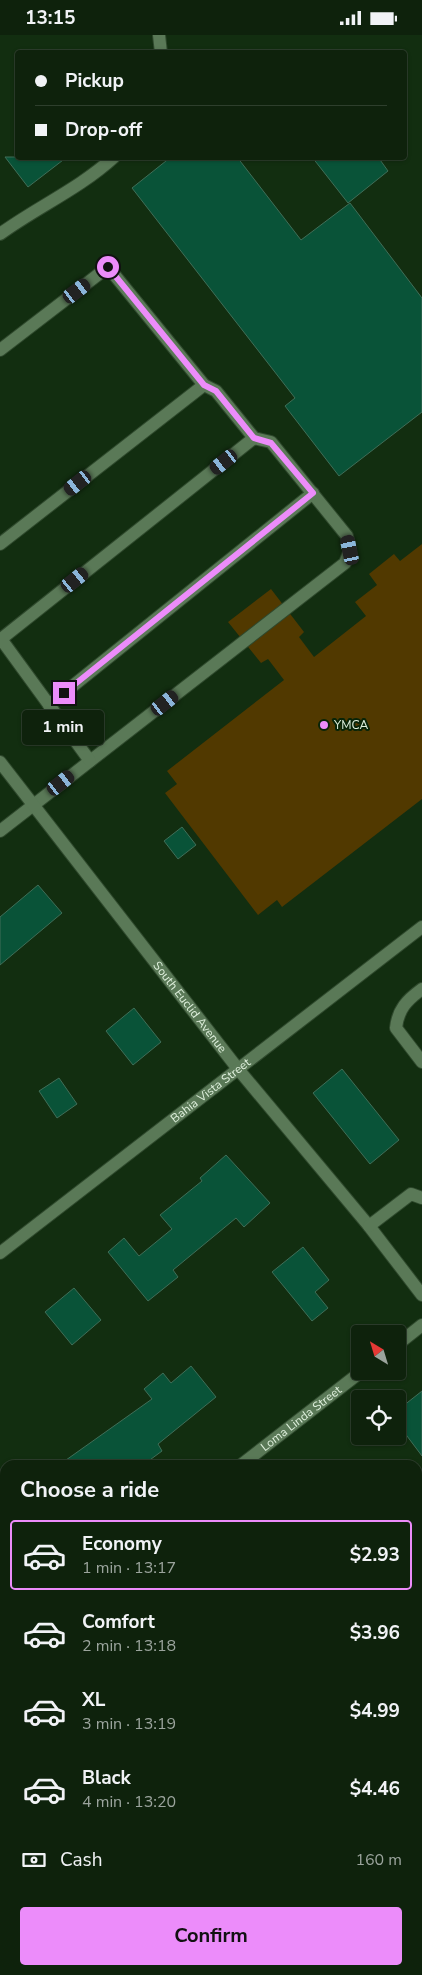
<!DOCTYPE html>
<meta charset="utf-8">
<style>
:root{--surface:#0e220c;--page:#1c2f1a;--text:#f1f3f6;--muted:#9ba49d;--line:#2e3f2d;--accent:#ec8cfa}
body{margin:0;font-family:"Nunito Sans",sans-serif;background:var(--page);color:var(--text);height:100vh;display:flex;flex-direction:column;font-size:19px;white-space:nowrap}
*{box-sizing:border-box;margin:0}
p{font-size:16px;color:var(--muted)}
.icon{flex:none;width:28px;height:28px;fill:none;stroke:currentColor;stroke-width:2;stroke-linecap:round;stroke-linejoin:round}
.map{position:relative;flex:1;overflow:hidden}
.sheet{position:absolute;left:0px;top:1425px;width:422px;height:515px;display:flex;flex-direction:column;background:var(--surface);border-radius:15px 15px 0 0;box-shadow:0 1px 4px #0004,0 0 0 1px var(--line)}
.sheet>*{flex:none}
.guide{position:absolute;left:15px;top:15px;width:392px;height:110px;border-radius:5px;box-shadow:0 1px 4px #0004,0 0 0 1px var(--line);display:grid;align-content:center;height:110px;padding:0 20px;background:var(--surface)}
.needle{width:32px;rotate:322deg}
.controls{position:absolute;left:351px;top:1290px;display:grid;gap:10px}
.controls a{display:grid;place-items:center;width:55px;height:55px;border-radius:5px;background:var(--surface);box-shadow:0 1px 4px #0004,0 0 0 1px var(--line);font-size:25px}
.end{position:absolute;width:22px;height:22px;margin:-11px;border:6px solid #ec8cfa;background:#111;box-shadow:0 0 0 2px #111}
.from{border-radius:50%}
.bubble{position:absolute;height:35px;border-radius:5px;background:var(--surface);box-shadow:0 1px 4px #0004,0 0 0 1px var(--line);font-size:16px;font-weight:700;line-height:35px;text-align:center}
.car{position:absolute;width:15px;height:30px;margin:-15px -8px;border-radius:6px;box-shadow:0 0 4px 1px #0007;background:linear-gradient(#222 24%,#8ab4d8 0 40%,#222 0 76%,#8ab4d8 0 86%,#222 0)}
.guide b{display:flex;align-items:center;gap:18px;height:48px;font-size:19px}
.guide b+b{border-top:1px solid var(--line)}
.guide i{width:12px;height:12px;background:var(--text)}
ul{padding:0;list-style:none}
li{display:flex;align-items:center;gap:15px;height:70px;margin:0 10px 8px;padding:0 10px;border:2px solid transparent;border-radius:5px}
li div{flex:1}
li b{display:block;font-size:19px}
li em{font-style:normal;font-weight:700}
li.current{border-color:var(--accent)}
li>.icon{width:45px;height:45px;stroke-width:1.5}
h2{padding:0 20px;font-size:22px;line-height:60px}
.pay{display:flex;align-items:center;gap:12px;height:55px;padding:0 20px;font-size:19px}
.pay p{margin-inline-start:auto}
.action{display:flex;gap:10px;margin-top:auto;padding:10px 20px}
.action a{flex:1;height:58px;border-radius:5px;background:var(--accent);color:#111;font-size:20px;font-weight:700;line-height:58px;text-align:center}
.status{display:flex;justify-content:space-between;align-items:center;height:35px;padding:0 25px;background:var(--surface);direction:ltr}
.status svg{height:14px;fill:currentColor}
.map>svg:first-child{display:block}
</style>
<div class="status"><b>13:15</b><svg viewBox="0 0 49 12"><path d="M0 12V9h3v3zM5 12V6h3v6zM10 12V3h3v9zM15 12V0h3v12zM26 1h20v11H26zM47 4h2v5h-2z"/></svg></div>
<div class="map">
<svg width="422" height="1940" viewBox="0 0 422 1940">
<rect width="100%" height="100%" fill="#122e10"/>
<path fill="#513900" d="M422,509V764L282,872L277,865L258,880L165,758L177,749L167,736L284,645L268,624L261,628L228,587L271,554L304,597L299,602L314,622L366,581L355,567L377,550L369,539L394,519L400,526Z"/>
<path fill="#095338" stroke="#406e58" d="M5,122H67L28,152Z
M171,122H237L301,205L350,168L422,263V377L339,441L285,371L295,363L132,153Z
M312,122H378L388,136L348,168Z
M182,792L196,810L178,824L164,806Z
M38,850L62,878L0,930V882Z
M134,973L161,1007L133,1030L106,996Z
M342,1034L399,1105L370,1129L313,1058Z
M59,1043L77,1069L57,1083L39,1056Z
M226,1120L270,1168L244,1192L236,1183L173,1235L178,1242L148,1266L108,1217L124,1203L139,1221L172,1194L160,1180L202,1146L200,1143Z
M303,1212L329,1245L315,1257L328,1273L312,1286L272,1237Z
M74,1253L101,1285L72,1310L45,1277Z
M191,1331L216,1362L158,1409L162,1416L143,1430H59L152,1364L144,1354L163,1338L171,1348Z
M422,1356V1421L398,1389V1375Z"/>
<g fill="none" stroke-linecap="round" stroke-linejoin="round">
<g stroke="#2f492d" stroke-width="14">
<g id="minor">
<path d="M159,0L161,18"/>
<path d="M0,199C37,172 79,154 114,122"/>
<path d="M0,315L108,232L204,350L216,356L254,403L271,407L347,501L350,515L345,528L0,796"/>
<path d="M0,509L204,350"/>
<path d="M49,670L313,458"/>
<path d="M90,726L1,604L254,403"/>
<path id="s1" d="M0,727L238,1034L369,1191L422,1260"/>
<path d="M422,954C407,965 398,974 396,993L422,1027"/>
<path d="M369,1191L411,1159L422,1163"/>
<path id="s2" d="M0,1218L422,892"/>
<path d="M398,1309L422,1290"/>
<path id="s3" d="M241,1430L362,1336"/>
<path d="M0,1616L5,1612"/>
<path d="M418,1678L422,1675"/>
<path d="M0,1917L5,1923"/>
<path d="M15,1935L18,1940"/>
<path d="M83,1940L89,1935"/>
</g>
</g>
<use href="#minor" stroke="#5a7957" stroke-width="12"/>
</g>
<g fill="none" stroke-linecap="round" stroke-linejoin="round">
<path stroke="#ec8cfa" stroke-width="6" d="M64,658L313,458L271,408L254,403L216,356L204,350L108,232"/>
</g>
<circle fill="#ec8cfa" stroke="#082407" stroke-width="2" cx="324" cy="690" r="5"/>
<g text-anchor="middle" dominant-baseline="central" stroke-width="4" stroke-linejoin="round" paint-order="stroke">
<g font-size="12" fill="#dff0dd" stroke="#082407" text-anchor="start">
<text x="334" y="690">YMCA</text>
</g>
<g font-size="12" fill="#dff0dd" stroke="#082407">
<text stroke="none"><textPath href="#s1" startOffset="310">South Euclid Avenue</textPath></text>
<text stroke="none"><textPath href="#s2" startOffset="266">Bahia Vista Street</textPath></text>
<text stroke="none"><textPath href="#s3" startOffset="76">Loma Linda Street</textPath></text>
</g>
</g>
</svg>
<div class="controls">
<a><svg class="needle" viewBox="-14 -14 28 28"><path d="M0-13l5 13h-10z" fill="#e53935"/><path d="M0 13l5-13h-10z" fill="#9ba49d"/></svg></a>
<a><svg class="icon" aria-label="locate" viewBox="0 0 24 24"><circle cx="12" cy="12" r="6"/><path d="M12 2v4M12 18v4M2 12h4M18 12h4"/></svg></a>
</div>
<i class="end from" style="left:108px;top:232px"></i>
<i class="end" style="left:64px;top:658px"></i>
<div class="bubble" style="left:22px;top:675px;width:82px">1 min</div>
<i class="car" style="left:77px;top:256px;rotate:53deg"></i>
<i class="car" style="left:224px;top:427px;rotate:232deg"></i>
<i class="car" style="left:78px;top:448px;rotate:232deg"></i>
<i class="car" style="left:350px;top:515px;rotate:348deg"></i>
<i class="car" style="left:75px;top:545px;rotate:51deg"></i>
<i class="car" style="left:165px;top:668px;rotate:52deg"></i>
<i class="car" style="left:61px;top:748px;rotate:52deg"></i>
<div class="guide">
<b><i class="from"></i>Pickup</b>
<b><i></i>Drop-off</b>
</div>
<section class="sheet">
<h2>Choose a ride</h2>
<ul>
<li class="current"><svg class="icon" aria-label="car" viewBox="0 0 24 24"><path d="M5 17H2v-5l4-1 3-4h7l3 4 3 1v5h-3M9 17h6M6 11h13"/><circle cx="7" cy="17" r="2"/><circle cx="17" cy="17" r="2"/></svg><div><b>Economy</b><p>1 min · 13:17</p></div><em>$2.93</em></li>
<li><svg class="icon" aria-label="car" viewBox="0 0 24 24"><path d="M5 17H2v-5l4-1 3-4h7l3 4 3 1v5h-3M9 17h6M6 11h13"/><circle cx="7" cy="17" r="2"/><circle cx="17" cy="17" r="2"/></svg><div><b>Comfort</b><p>2 min · 13:18</p></div><em>$3.96</em></li>
<li><svg class="icon" aria-label="car" viewBox="0 0 24 24"><path d="M5 17H2v-5l4-1 3-4h7l3 4 3 1v5h-3M9 17h6M6 11h13"/><circle cx="7" cy="17" r="2"/><circle cx="17" cy="17" r="2"/></svg><div><b>XL</b><p>3 min · 13:19</p></div><em>$4.99</em></li>
<li><svg class="icon" aria-label="car" viewBox="0 0 24 24"><path d="M5 17H2v-5l4-1 3-4h7l3 4 3 1v5h-3M9 17h6M6 11h13"/><circle cx="7" cy="17" r="2"/><circle cx="17" cy="17" r="2"/></svg><div><b>Black</b><p>4 min · 13:20</p></div><em>$4.46</em></li>
</ul>
<div class="pay"><svg class="icon" aria-label="cash" viewBox="0 0 24 24"><path d="M3 7h18v10H3z"/><circle cx="12" cy="12" r="2"/></svg>Cash<p>160 m</p></div>
<div class="action"><a>Confirm</a></div>
</section>
</div>
